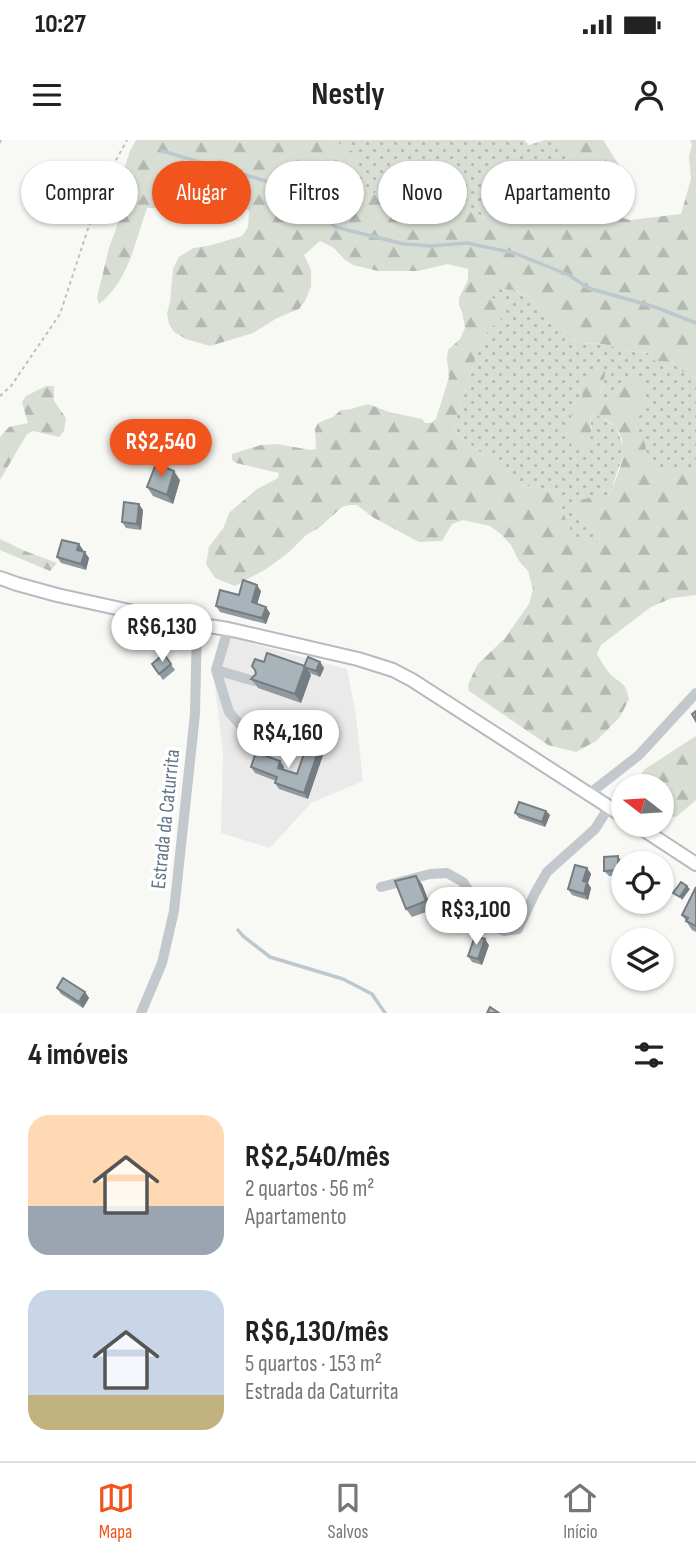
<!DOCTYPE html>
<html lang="pt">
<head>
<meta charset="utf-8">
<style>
	:root { --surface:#fff; --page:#f6f6f6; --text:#222; --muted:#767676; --line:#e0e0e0; --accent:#f1551d }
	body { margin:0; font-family:"Sofia Sans Condensed",sans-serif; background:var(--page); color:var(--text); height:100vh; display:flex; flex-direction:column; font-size:26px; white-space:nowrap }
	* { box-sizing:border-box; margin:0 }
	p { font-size:23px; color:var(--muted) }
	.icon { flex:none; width:38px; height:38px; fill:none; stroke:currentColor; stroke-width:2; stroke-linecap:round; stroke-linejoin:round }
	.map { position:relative; height:873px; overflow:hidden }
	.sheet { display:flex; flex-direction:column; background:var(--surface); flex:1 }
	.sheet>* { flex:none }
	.guide { position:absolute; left:21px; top:21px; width:654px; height:63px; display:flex; gap:14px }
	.needle { width:46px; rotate:287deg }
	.buttons { position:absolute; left:611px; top:634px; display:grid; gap:14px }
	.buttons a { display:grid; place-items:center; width:63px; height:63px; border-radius:50%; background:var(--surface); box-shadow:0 2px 5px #0004; font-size:35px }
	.price { position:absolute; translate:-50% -60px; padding:0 16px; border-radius:24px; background:#fff; color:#222; font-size:23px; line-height:46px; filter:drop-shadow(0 2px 4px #0008) }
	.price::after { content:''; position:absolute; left:50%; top:42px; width:21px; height:16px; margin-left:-10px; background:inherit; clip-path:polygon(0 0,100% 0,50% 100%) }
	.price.on { background:var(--accent); color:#fff }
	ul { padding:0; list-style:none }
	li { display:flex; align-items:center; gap:21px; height:175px; padding:0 28px }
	li span { display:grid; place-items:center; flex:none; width:196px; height:140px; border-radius:21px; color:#555 }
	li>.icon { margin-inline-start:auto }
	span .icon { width:84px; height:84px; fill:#fffc; stroke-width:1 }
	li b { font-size:30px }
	h2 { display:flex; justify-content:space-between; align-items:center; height:84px; padding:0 28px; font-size:30px }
	.pill { padding:0 24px; border-radius:32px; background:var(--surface); box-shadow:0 2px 5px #0004; font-size:24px; line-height:63px }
	.pill.on { background:var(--accent); color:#fff }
	.status { display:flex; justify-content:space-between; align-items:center; height:49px; padding:0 35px; background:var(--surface); direction:ltr }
	.status svg { height:19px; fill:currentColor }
	header { display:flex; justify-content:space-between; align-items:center; height:91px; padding:0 28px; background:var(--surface); font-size:32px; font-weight:700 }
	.tabs { display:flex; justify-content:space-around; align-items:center; height:98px; border-top:2px solid var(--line); background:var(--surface); font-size:19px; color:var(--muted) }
	.tabs a { display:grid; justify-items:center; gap:4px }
	.tabs .on { color:var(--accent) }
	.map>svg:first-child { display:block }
</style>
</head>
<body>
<div class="status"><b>10:27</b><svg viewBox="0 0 49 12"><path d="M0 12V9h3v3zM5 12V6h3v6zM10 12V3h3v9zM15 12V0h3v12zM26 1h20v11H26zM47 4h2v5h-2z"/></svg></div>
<header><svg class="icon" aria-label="menu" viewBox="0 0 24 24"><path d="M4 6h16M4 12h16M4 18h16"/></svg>Nestly<svg class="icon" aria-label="person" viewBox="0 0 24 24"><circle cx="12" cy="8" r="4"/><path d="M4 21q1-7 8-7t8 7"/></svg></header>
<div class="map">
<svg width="696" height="873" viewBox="0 0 696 873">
	<defs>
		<pattern id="grass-dots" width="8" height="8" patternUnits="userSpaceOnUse" patternTransform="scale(1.75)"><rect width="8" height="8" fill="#d8ded4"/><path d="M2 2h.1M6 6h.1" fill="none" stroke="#b3b9b2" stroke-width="1.8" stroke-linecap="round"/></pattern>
		<pattern id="forest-firs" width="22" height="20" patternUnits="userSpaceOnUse" patternTransform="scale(1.75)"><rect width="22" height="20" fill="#d8ded4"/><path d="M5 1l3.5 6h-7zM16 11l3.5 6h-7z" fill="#b3b9b2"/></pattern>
	</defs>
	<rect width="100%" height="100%" fill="#f8f9f5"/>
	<path fill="#e9eae9" d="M224 496 347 529 356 576 363 641 311 663 270 708 221 693 223 612 213 530Z"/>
	<path fill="url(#grass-dots)" d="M333 0H524L529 5 545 0H556L569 21 588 34V50L579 71C569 74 561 77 551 76 523 76 514 61 484 77L469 69 459 50 429 55 434 71 430 75 382 50 367 56 355 58 344 46 357 20V14Z
		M497 149 512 150 528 156 542 173 552 175 569 198 578 203 605 204 626 211 648 213 655 221 672 222 684 233 696 237V329L656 331 646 317 644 301 637 292 634 281 637 270 629 238 611 259 601 260 600 255 605 236 585 241 582 257 576 265 592 289 590 277 594 273 616 287 625 311 608 357 582 359 577 379 592 389 599 397 598 403 593 404 575 399C567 383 560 369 559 351L522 345 511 341 484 315 457 295 454 284 481 202 490 188 499 182 506 165 492 158 493 153Z"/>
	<path fill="url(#forest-firs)" d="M136 0H333L357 14V20L345 45 355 57 367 56 382 50 407 58 423 67 430 75 434 71 429 55 430 50 450 43 459 50 469 69 484 77C515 60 522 76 551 76 561 77 569 74 579 71L588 50V34L569 21 556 0H603L621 28 626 49 616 67 619 77 630 80 681 74 691 39 689 16 692 5 690 0H696V237L684 233 672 222 655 221 648 213 626 211 604 204 578 203 569 198 552 176 542 173 528 156 513 150 497 149 493 153 492 158 506 165V170L499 182 490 188 481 202 454 284 457 295 484 315 511 341 522 345 559 351C560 369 567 383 575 398L593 404 598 402 599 397 592 389 577 379 573 365C581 356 597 358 608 357 617 334 632 312 617 289 613 282 601 278 594 273L590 277C592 290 592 298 586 310L575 309 564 295 576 265 582 257 584 241 594 228 605 231C606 241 598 250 601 260L611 259 629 238 634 237C643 243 643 253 645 263 636 272 631 282 639 294 643 300 643 297 645 304 648 318 647 318 656 330L696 329V455L672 458 651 467 601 505 597 514C601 521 606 529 611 535 623 545 625 542 629 559L620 577 596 601 576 612 548 605 469 551 468 545 477 525 505 498 529 464 533 449 528 431 519 421 511 405 501 394 490 386 463 380 452 384 442 401 419 402 374 378 357 365H349L342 367 320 387 306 395 289 412 268 428 235 446 215 438 206 424 209 407 224 387 229 373 257 349 278 338 279 333 236 323 232 320V314L261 305 277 304 311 310 316 309 315 289 318 283 333 277 341 270 351 269 368 264 389 272 422 279 425 283H431L436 279 449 237 447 219 448 210 460 199 465 188 462 172 459 165V158L468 140V129L448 124 418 131H378L353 125 345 120 334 108 320 101 304 115 311 130V146L305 161 299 169 277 178 253 193 210 206 186 199 174 192 169 184 167 173 170 162 173 129 179 117 193 108 208 106 242 96 248 87 249 71 240 65C231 68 227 78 218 81 206 85 197 75 186 72 174 69 160 68 147 68 135 101 129 141 99 164L97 158 109 108 133 41V35L124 29 130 11Z
		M46 246H54V261L66 278 64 291 59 297 33 291 27 294 0 340V297L9 287 28 283 22 262 26 256Z
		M0 399 25 411 57 423 50 431 2 411 0 409Z
		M696 596V660L676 677 662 675V646H632L645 629Z"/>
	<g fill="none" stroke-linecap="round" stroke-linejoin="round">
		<path stroke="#bcc8ce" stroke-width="3.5" d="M162 11 273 43 310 58 335 87 404 104 431 106 467 103 514 113 569 135 588 148 655 167 696 183
			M238 790 243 796 270 817 343 839 372 854 385 873"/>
		<defs>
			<path id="major" d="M0 438 17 444 57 455 171 480 228 489 358 519 393 530 412 540 623 676
				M635 684 696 724"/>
		</defs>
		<use href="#major" stroke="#b6bbc0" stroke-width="16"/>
		<path stroke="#bdc0c3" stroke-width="2" stroke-dasharray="3.5 3.5" stroke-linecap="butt" d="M0 3 1 0
			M0 256 11 246 60 174 102 46 127 0"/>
		<path stroke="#c3c8cc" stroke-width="10" d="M228 489 216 530 229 572 248 594 273 601 323 581
			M216 530 254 541
			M589 654 639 615 696 553
			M381 747 430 734 447 733 463 742 491 785 504 791 518 789 535 753 547 732 595 689 609 667
			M141 873 162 823 174 771 195 574 197 484"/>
		<use href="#major" stroke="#fff" stroke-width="12"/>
	</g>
	<path fill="#919aa0" d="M159 305 163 311 160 323 139 317 135 311Z
		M180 340 173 364 153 356 147 347Z
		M143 370 141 390 126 388 122 382Z
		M79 404 83 410V412L89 418 86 430 61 423 57 417Z
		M261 451 257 464 270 473 266 484 220 472 216 466 239 455Z
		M164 514 175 530 163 540 152 524Z
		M264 522 305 526 320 522 324 528 320 537 310 533 311 535 301 563 258 548 251 539Z
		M319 609 323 615 308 659 279 649 275 643 276 641 255 633 251 627 280 621 284 627 283 630 297 634Z
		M546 671 550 675 545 687 519 678 515 673Z
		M622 722 623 736H609L604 731Z
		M587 728 591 734 588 743 591 748 588 760 572 755 568 749Z
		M422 744 432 770 412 777 406 769Z
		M696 747V792L692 790 682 775Z
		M489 805 482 825 472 822 468 816Z
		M57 848 85 852 89 858 83 868 61 854Z"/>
	<path fill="#767d82" d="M159 305 163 311 160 323 156 317Z
		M174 331 180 340 173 364 167 355Z
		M139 364 143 370 141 390 137 384Z
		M79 404 83 410 81 416 77 410Z
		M85 412 89 418 86 430 81 424Z
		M257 445 261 451 256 468 252 462Z
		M266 467 270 473 266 484 262 478Z
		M320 522 324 528 320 537 316 531Z
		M305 526 311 535 301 563 295 554Z
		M319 609 323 615 308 659 304 653Z
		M280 621 284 627 282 634 278 628Z
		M546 671 550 675 545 687 542 682Z
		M618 716 622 722 623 736 618 730Z
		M587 728 591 734 588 743 591 748 588 760 584 754 583 741Z
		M662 728 665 733 663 742 665 745 662 759Z
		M416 736 422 744 432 770 426 761Z
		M687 746 690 749 682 760 680 757Z
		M485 799 489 805 482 825 478 819Z
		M85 852 89 858 83 868 79 862Z"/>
	<path fill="#a9b3ba" stroke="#767d82" stroke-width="2" d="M138 299 159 305 156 317 135 311Z
		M156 324 174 331 167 355 147 347Z
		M124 362 139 364 137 384 122 382Z
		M62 400 79 404 77 410 85 412 81 424 57 417Z
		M243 440 257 445 252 462 266 467 262 478 216 466 220 450 239 455Z
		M267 513 305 526 295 554 251 539 256 534 255 530 252 526 255 519 264 522Z
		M164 514 171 524 159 534 152 524Z
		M308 517 320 522 316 531 304 527Z
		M696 571V581L692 574Z
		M307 605 319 609 304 653 275 643 277 637 251 627 256 612 280 621 278 628 297 634Z
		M519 662 546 671 542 682 515 673Z
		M618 716V730L604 731V717Z
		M575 725 587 728 583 741 587 742 584 754 568 749Z
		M416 736 426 761 406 769 395 741Z
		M681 742 687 746 680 757 673 753Z
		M696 747V786L686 781 688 778 682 775Z
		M475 796 485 799 478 819 468 816Z
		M63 838 85 852 79 862 57 848Z
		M490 867 499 873H487Z"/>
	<g text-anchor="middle" stroke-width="7" stroke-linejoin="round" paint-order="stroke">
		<g font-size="21" fill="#657889" stroke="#fff">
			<text transform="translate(165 679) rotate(-84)" y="7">Estrada da Caturrita</text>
		</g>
	</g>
</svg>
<div class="buttons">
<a><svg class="needle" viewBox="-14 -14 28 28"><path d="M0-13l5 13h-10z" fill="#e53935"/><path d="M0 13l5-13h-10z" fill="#767676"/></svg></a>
<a><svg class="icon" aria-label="locate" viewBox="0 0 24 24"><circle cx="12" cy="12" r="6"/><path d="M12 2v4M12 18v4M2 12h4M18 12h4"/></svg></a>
<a><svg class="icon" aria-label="layers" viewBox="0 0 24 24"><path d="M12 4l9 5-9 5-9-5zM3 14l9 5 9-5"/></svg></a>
</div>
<b class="price on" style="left:161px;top:339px">R$2,540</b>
<b class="price" style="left:162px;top:524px">R$6,130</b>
<b class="price" style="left:288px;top:630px">R$4,160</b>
<b class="price" style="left:476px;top:807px">R$3,100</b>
<div class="guide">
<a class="pill">Comprar</a>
<a class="pill on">Alugar</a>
<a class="pill">Filtros</a>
<a class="pill">Novo</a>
<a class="pill">Apartamento</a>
</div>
</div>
<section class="sheet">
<h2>4 imóveis<svg class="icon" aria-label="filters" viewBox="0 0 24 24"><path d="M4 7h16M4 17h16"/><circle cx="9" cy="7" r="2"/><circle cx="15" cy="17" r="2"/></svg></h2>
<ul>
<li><span style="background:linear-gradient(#ffd9b3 65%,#9aa5b1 0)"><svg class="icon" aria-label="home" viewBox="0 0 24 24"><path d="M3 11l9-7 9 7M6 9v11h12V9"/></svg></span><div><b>R$2,540/mês</b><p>2 quartos · 56 m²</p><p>Apartamento</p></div></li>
<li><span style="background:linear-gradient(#c9d6e8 75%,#c2b280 0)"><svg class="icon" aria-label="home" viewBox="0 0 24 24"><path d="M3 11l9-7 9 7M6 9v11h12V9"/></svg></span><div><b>R$6,130/mês</b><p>5 quartos · 153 m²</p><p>Estrada da Caturrita</p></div></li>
</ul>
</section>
<nav class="tabs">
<a class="on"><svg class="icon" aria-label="map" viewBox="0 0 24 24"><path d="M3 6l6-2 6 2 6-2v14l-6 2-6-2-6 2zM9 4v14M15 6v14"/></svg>Mapa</a>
<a><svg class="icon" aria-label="saved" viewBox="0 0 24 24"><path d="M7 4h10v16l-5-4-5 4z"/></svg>Salvos</a>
<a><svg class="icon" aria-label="home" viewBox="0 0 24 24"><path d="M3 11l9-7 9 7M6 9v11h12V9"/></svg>Início</a>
</nav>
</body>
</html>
